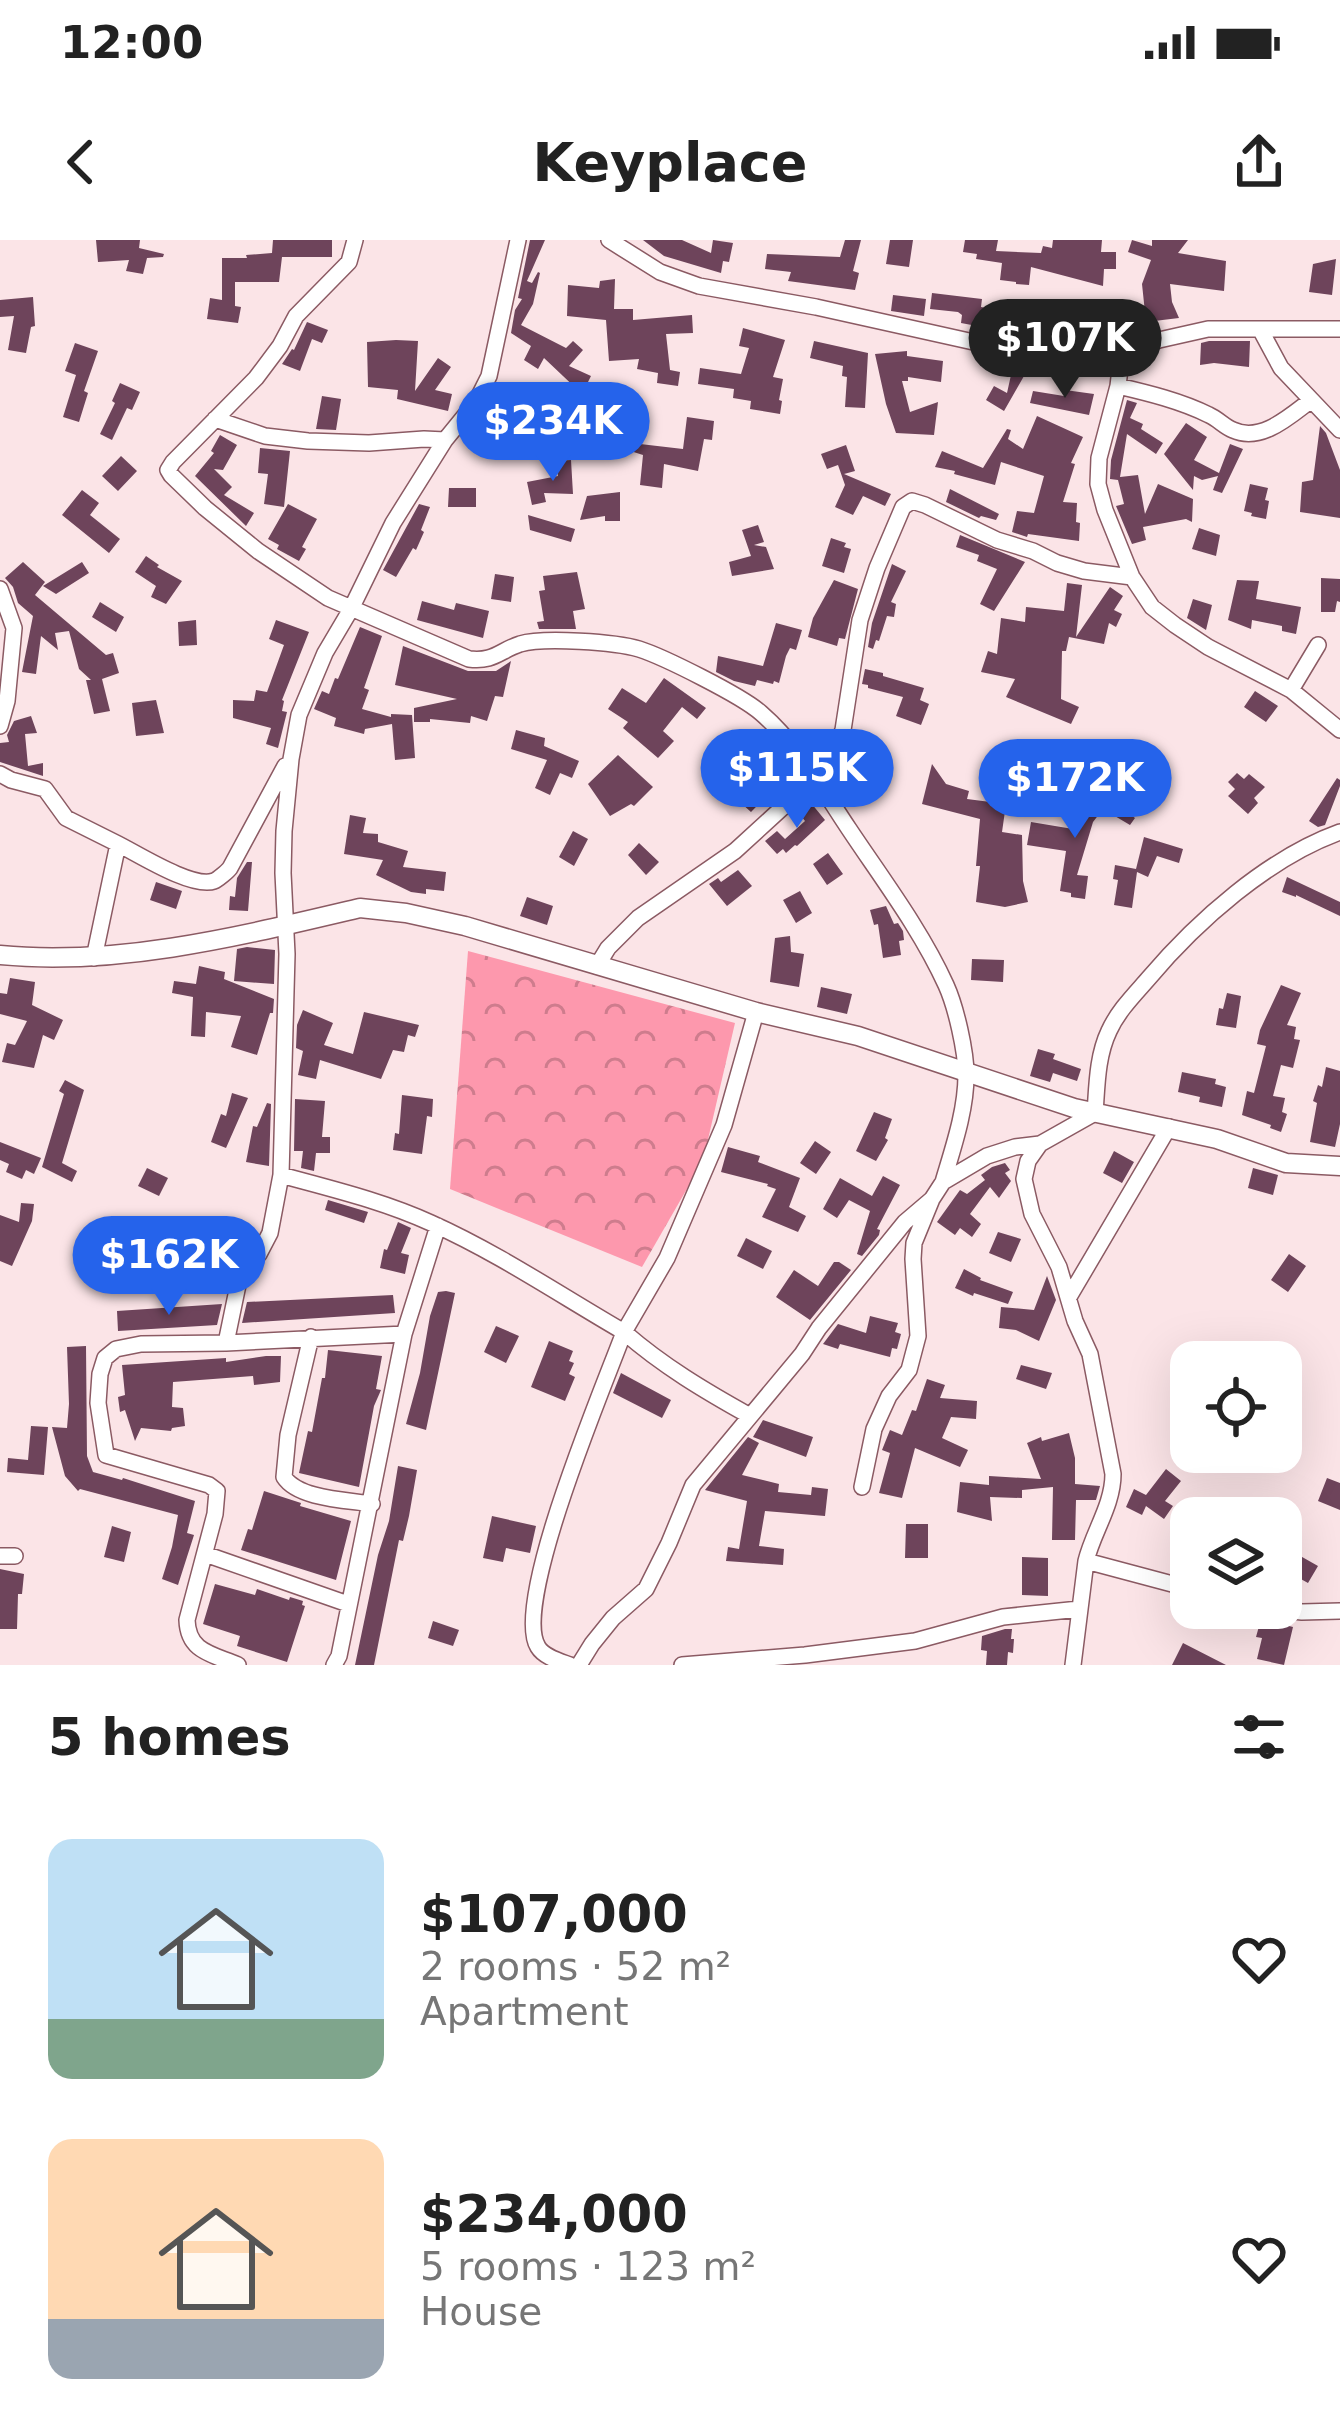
<!DOCTYPE html>
<html lang="en">
<head>
<meta charset="utf-8">
<style>
	:root { --surface:#fff; --page:#f2f2f2; --text:#222; --muted:#767676; --accent:#2563eb }
	body { margin:0; font-family:"DejaVu Sans",sans-serif; background:var(--page); color:var(--text); height:100vh; display:flex; flex-direction:column; font-size:45px; white-space:nowrap }
	* { box-sizing:border-box; margin:0 }
	p { font-size:39px; color:var(--muted) }
	.icon { flex:none; width:66px; height:66px; fill:none; stroke:currentColor; stroke-width:2; stroke-linecap:round; stroke-linejoin:round }
	.map { position:relative; height:1425px; overflow:hidden }
	.details { display:flex; flex-direction:column; background:var(--surface); flex:1 }
	.details>* { flex:none }
	.buttons { position:absolute; left:1170px; top:1101px; display:grid; gap:24px }
	.buttons a { display:grid; place-items:center; width:132px; height:132px; border-radius:24px; background:var(--surface); box-shadow:0 12px 48px #0002; font-size:60px }
	.price { position:absolute; translate:-50% -102px; padding:0 27px; border-radius:42px; background:var(--accent); color:#fff; font-size:39px; line-height:78px; filter:drop-shadow(0 3px 6px #0008) }
	.price::after { content:''; position:absolute; left:50%; top:72px; width:36px; height:27px; margin-left:-18px; background:inherit; clip-path:polygon(0 0,100% 0,50% 100%) }
	.price.on { background:#222; color:#fff }
	ul { padding:0; list-style:none }
	li { display:flex; align-items:center; gap:36px; height:300px; padding:0 48px }
	li span { display:grid; place-items:center; flex:none; width:336px; height:240px; border-radius:24px; color:#555 }
	li>.icon { margin-inline-start:auto }
	span .icon { width:144px; height:144px; fill:#fffc; stroke-width:1 }
	li b { font-size:51px }
	h2 { display:flex; justify-content:space-between; align-items:center; height:144px; padding:0 48px; font-size:51px }
	.status { display:flex; justify-content:space-between; align-items:center; height:84px; padding:0 60px; background:var(--surface); direction:ltr }
	.status svg { height:33px; fill:currentColor }
	header { display:flex; justify-content:space-between; align-items:center; height:156px; padding:0 48px; background:var(--surface); font-size:54px; font-weight:600 }
	.map>svg:first-child { display:block }
</style>
</head>
<body>
<div class="status"><b>12:00</b><svg viewBox="0 0 49 12"><path d="M0 12V9h3v3zM5 12V6h3v6zM10 12V3h3v9zM15 12V0h3v12zM26 1h20v11H26zM47 4h2v5h-2z"/></svg></div>
<header><svg class="icon" aria-label="back" viewBox="0 0 24 24"><path d="M15 5l-7 7 7 7"/></svg>Keyplace<svg class="icon" aria-label="share" viewBox="0 0 24 24"><path d="M12 15V3M7 8l5-5 5 5M5 13v7h14v-7"/></svg></header>
<div class="map">
<svg width="1340" height="1425" viewBox="0 0 1340 1425">
	<defs>
		<pattern id="forest-crowns" width="20" height="18" patternUnits="userSpaceOnUse" patternTransform="scale(3)"><rect width="20" height="18" fill="#fd98ad"/><path d="M2 6a3 3 0 1 1 6 0M12 15a3 3 0 1 1 6 0" fill="none" stroke="#ce7c8d"/></pattern>
	</defs>
	<rect width="100%" height="100%" fill="#fbe4e7"/>
	<path fill="url(#forest-crowns)" d="M468 711 735 783 703 921 642 1027 450 949Z"/>
	<path fill="#6e445b" d="M96 0H140L139 8 164 14 163 17 147 18 143 34 126 31 129 20 98 22Z
		M273 0H332V17H282L279 42H235V66L241 67 238 83 207 79 210 58 222 60V18H247L246 15 272 13Z
		M530 0H545L527 41 532 43 538 32 540 33 533 64 521 85 566 108 573 101 583 110 569 126 591 136 582 154 544 118 538 129 524 120 531 106 511 93 515 70 522 59 518 58Z
		M643 0H682L711 13 713 0 733 3 729 22 723 21 721 33 664 16Z
		M845 0H861L853 31 859 33 855 50 788 41 791 32 765 29 767 14 840 17Z
		M890 0H913L909 27 886 24Z
		M965 0H998L996 11 1041 13 1043 6 1052 8 1053 0H1102L1101 12H1116V29H1104L1103 46 1031 27 1029 45 1016 44V42L1000 40 1002 23 976 19 977 14 963 12Z
		M1132 0 1152 6V0H1188L1178 13 1226 21 1224 51 1170 44 1172 62 1179 78 1146 82 1142 44 1151 20 1128 12Z
		M1336 19 1332 55 1309 52 1313 24Z
		M615 39 614 69H633V80L692 75 693 93 666 94 670 130 680 132 678 146 657 143 658 133 637 129 639 119 609 121 606 80 567 76 568 45 599 48 600 41Z
		M932 53 982 59 981 67 1014 73 1012 86 979 79 977 86 961 83 962 75 958 72 930 69Z
		M893 55 926 59 924 76 891 71Z
		M33 57 35 86 31 87 26 113 8 110 14 76 0 77V60Z
		M307 82 328 90 322 103 312 99 300 131 282 124 292 109 294 110Z
		M743 88 785 100 773 137 783 139 779 160 782 161 780 174 750 169 751 161 733 158 734 149 698 144 700 128 741 134 749 108 739 106Z
		M396 100 418 101 415 151 438 118 451 127 435 150 452 154 448 171 397 159 398 150 368 147 367 102Z
		M814 101 868 113 865 168 845 167 847 137 842 136 843 126 810 118Z
		M1209 101H1250L1249 127 1214 123 1200 125 1201 103Z
		M75 103 98 111 84 151 88 153 79 182 63 177 76 135 65 131Z
		M907 111V116L943 121 941 142 908 137V141H902L910 172 938 162 934 195 896 193 886 164 875 114Z
		M1013 126 1028 129 1004 171 986 160 994 146 1007 153Z
		M120 143 140 152 132 170 127 168 112 200 100 194 115 163 112 161Z
		M1065 150 1094 154 1089 175 1030 163 1033 151 1064 156Z
		M322 156 341 159 336 190 316 189Z
		M574 159 635 187 634 201 591 182 587 196 564 189Z
		M1127 160 1137 163 1130 178 1143 184 1141 189 1163 203 1156 214 1127 194 1120 237 1138 235 1145 274 1158 244 1193 259 1192 282 1186 279 1143 287 1146 300 1132 304 1116 266 1124 264 1118 240 1110 239 1111 220Z
		M1037 176 1083 197 1071 223 1075 224 1063 262 1077 263 1076 282 1080 283 1079 301 1028 294 1027 297 1012 292 1017 271 1034 273 1044 236 1001 222 995 245 954 234 955 231 935 227 942 211 983 228 1007 189 1011 190 1008 199 1023 209Z
		M687 177 714 181 712 200 704 199 698 231 664 224 662 248 640 245 643 215 621 208 623 202 683 209Z
		M1186 183 1207 197 1194 220 1219 233 1230 204 1243 209 1222 253 1213 250 1218 236 1202 240 1194 236 1193 250 1164 214Z
		M1320 186 1326 193 1340 230V278L1300 272 1302 242 1313 240Z
		M220 195 237 205 223 230 214 229 232 247 224 255 254 273 246 286 195 236 214 213 211 211Z
		M846 205 855 231 844 234 891 254 885 266 863 256 853 275 835 267 845 245 838 225 827 229 821 214Z
		M260 208 290 211 284 267 264 264 268 234 258 233Z
		M121 216 137 231 118 251 102 236Z
		M571 220 573 254 544 253 546 262 532 265 527 242 558 236 557 221Z
		M1250 244 1268 248 1265 260 1269 261 1266 279 1251 276 1252 273 1244 271Z
		M449 248H476V267H448Z
		M950 249 999 274 996 280 981 276 979 278 946 262Z
		M82 250 99 263 90 275 120 299 109 313 62 275Z
		M620 252V281H605V276L580 280 587 256Z
		M288 264 317 279 302 307 306 309 299 321 277 309 279 305 268 299Z
		M419 264 430 267 421 290 424 292 416 310 413 308 396 337 383 330Z
		M528 275 575 289 571 302 530 290Z
		M758 285 764 302 754 305 766 307 774 329 732 336 729 322 751 316 742 290Z
		M1199 288 1220 295 1216 316 1192 309Z
		M960 295 1025 322 994 371 980 364 997 329 977 321 979 315 956 307Z
		M831 298 846 303 844 307 851 309 844 333 822 326Z
		M146 316 159 325 157 327 182 341 166 364 151 357 156 346 135 332Z
		M23 322 45 342 35 355 106 415 113 413 119 433 102 439 110 471 94 474 86 440H91L79 429 69 391 55 393 58 410 41 396 36 434 22 432 33 376 18 363 13 347 5 338Z
		M82 322 89 333 56 354 43 346Z
		M892 324 906 331 891 362 896 364 894 377 887 376 879 401 876 400 873 409 868 407 872 383Z
		M577 332 585 369 573 371 576 389H539L537 382 544 381 539 351 545 350 543 336Z
		M495 334 514 337 511 362 491 359Z
		M1321 338 1340 339V362L1337 361 1335 372H1321Z
		M834 340 858 349 845 399 839 398 837 406 808 397 813 378Z
		M1237 340 1259 341 1256 359 1301 367 1296 394 1282 391V386L1252 380 1251 389 1228 380Z
		M1067 343 1082 345 1076 397 1110 347 1123 356 1114 370 1122 374 1116 387 1109 383 1104 404 1069 397 1066 411H1062L1061 459 1079 467 1071 484 1006 457 1015 439 981 432 988 411 997 414 1001 378 1025 382 1026 367 1064 371Z
		M1193 359 1212 365 1206 390 1187 378Z
		M422 361 454 370 456 363 489 371 483 398 417 380Z
		M100 362 124 377 116 392 92 377Z
		M196 380 197 405 179 406 178 382Z
		M276 380 309 392 282 460 284 461 282 471 287 472 278 508 266 504 271 488 233 478V460L254 461 256 450 267 452 284 405 269 399Z
		M776 383 802 390 796 410 790 408 786 416 779 443 774 441 773 444 757 440 755 446 734 441 716 432 718 416 763 426Z
		M360 387 382 396 364 448 369 450 362 469 391 477V474L412 475 415 518 395 520 392 484 365 489 364 494 334 486 336 478 314 469 322 451 329 454 335 438 338 439Z
		M403 406 468 431H496L511 421 503 457 495 456 487 481 471 476 470 483 430 479V482H414V468L457 459 395 445Z
		M865 429 883 433V436L924 448 920 460 929 464 921 485 896 476 903 457 868 448V445L862 444Z
		M664 438 706 468 697 479 682 467 663 491 674 501 658 518 623 488 628 482 608 469 622 448 646 463Z
		M1255 451 1278 466 1266 482 1244 467Z
		M156 460 164 493 136 496 132 463Z
		M31 476 37 493 25 494 28 526 43 523V536L0 522V503L9 502 7 495 14 481Z
		M516 490 545 498 544 506 579 521 572 538 560 533 550 555 535 548 547 520 511 509Z
		M618 515 653 547 634 566 631 564 610 576 588 544Z
		M789 522 794 528 751 572 741 563 772 532 774 534Z
		M932 524 946 544 969 551 967 559 1006 564 1002 592 1022 595 1023 641 1028 662 1005 667 976 662 980 626H976L980 579 922 564Z
		M1237 533 1244 539 1249 534 1265 547 1254 558 1258 563 1248 574 1228 556 1235 549 1228 542Z
		M1337 538 1340 540V546L1325 585 1318 587 1309 581Z
		M1099 551 1135 578 1130 585 1103 569 1093 582 1077 635 1088 636 1085 659 1071 657V653L1060 651 1066 611 1027 605 1031 582 1073 589 1076 577H1079Z
		M811 563 825 580 797 606 795 605 786 613 783 609 777 614 765 601 777 591 785 599 805 581 798 572Z
		M350 575 366 578 363 593 378 594V602L408 611 403 627 446 632 444 651 426 649V654L411 652 376 635 383 620 344 614Z
		M573 591 588 599 574 626 559 617Z
		M1144 597 1183 609 1179 623 1157 616 1148 637 1137 632 1132 668 1114 665 1118 640 1113 639 1115 625 1136 629Z
		M639 603 659 622 646 635 628 615Z
		M828 613 843 634 827 645 813 624Z
		M247 622H252L248 671 229 670 230 656 235 657 237 638Z
		M738 630 752 646 727 666 709 644 718 638 721 642Z
		M1287 637 1340 662V676L1296 655V657L1282 652Z
		M156 642 182 651 176 669 150 660Z
		M800 651 812 673 796 683 783 660Z
		M527 657 553 666 547 685 520 676Z
		M886 666 894 684 898 683 903 691 904 700 899 701 901 715 883 718 878 684 874 685 870 670Z
		M790 696 791 712 804 714 799 747 770 742 775 698Z
		M247 707 275 710 274 744 234 741 237 709Z
		M972 719 1004 720 1003 742 971 740Z
		M199 726 225 732 224 739 274 759 273 773H270L257 815 231 807 241 776 206 772 205 797 191 796 193 757 172 753 174 741 196 744Z
		M10 738 35 742 32 765 63 780 54 800 43 795 34 828 2 822 7 803 15 805 27 781 0 774V753L7 754Z
		M1281 745 1301 753 1287 785 1296 787 1294 799 1300 800 1293 828 1281 825 1273 856 1285 858 1282 872 1287 874 1281 892 1270 888 1271 885 1242 875 1247 851 1254 853 1266 806 1257 804 1260 790Z
		M821 747 852 754 847 774 817 767Z
		M1227 753 1241 756 1236 788 1216 785 1219 768 1223 769Z
		M303 770 333 783 324 805 353 814 364 772 419 785 415 797 408 795 404 812 393 810 381 839 320 820 316 839 298 835 303 811 296 808 297 785Z
		M1038 809 1055 814 1053 819 1081 829 1077 841 1053 833 1050 842 1030 836Z
		M1326 827 1340 831V884L1335 907 1310 902 1317 863 1313 861 1318 845 1322 847Z
		M1182 832 1216 839 1215 844 1226 847 1222 867 1199 862 1200 857 1178 852Z
		M65 840 84 850 62 923 77 931 72 942 42 927 64 854 59 851Z
		M232 853 248 858 226 908 211 902 221 874 226 876Z
		M402 855 433 859 432 877 427 876 422 914 393 910 395 893 399 894Z
		M295 859 325 861 322 897H330V913H316L314 931 301 928 303 911H294Z
		M267 863 271 864 269 926 246 922 253 886 257 887Z
		M874 872 892 879 885 898 888 900 876 921 856 911Z
		M815 901 831 912 816 934 800 923Z
		M0 902 41 918 34 934 26 930 22 939 6 932 9 924 0 920Z
		M728 907 760 916 758 922 800 938 789 967 806 976 798 992 762 977 776 949 767 946 768 944 721 932Z
		M1114 911 1134 922 1122 943 1103 933Z
		M1005 923 1010 930 1005 933 1011 941 999 958 990 947 970 974 981 984 972 997 960 988 955 995 937 982 960 950 967 954 985 940 981 935 992 927Z
		M147 928 168 938 159 956 138 946Z
		M1253 928 1278 935 1273 955 1248 948Z
		M883 936 900 945 877 989 880 990 879 995 862 1016 857 1014 870 971 849 960 837 978 823 969 840 938 872 956Z
		M328 960 368 972 364 983 325 970Z
		M21 963 34 964 32 981 12 1026 0 1021V975L19 982Z
		M398 982 411 988 401 1013 409 1015 405 1034 380 1028 384 1009 387 1010Z
		M998 992 1021 999 1011 1022 989 1013Z
		M746 998 772 1011 763 1029 737 1016Z
		M1289 1014 1306 1026 1288 1052 1271 1040Z
		M834 1022H839L851 1030 810 1080 776 1057 794 1030 818 1046Z
		M964 1029 981 1038 980 1040 1013 1052 1008 1064 974 1053 973 1056 955 1048Z
		M1047 1036 1056 1060 1039 1101 1016 1090 999 1088 1001 1067 1034 1070Z
		M446 1051 455 1053 426 1190 406 1184 420 1133 430 1076 438 1052Z
		M393 1055 395 1073 242 1083 247 1062Z
		M222 1064 217 1085 118 1091 117 1071Z
		M870 1076 898 1083 895 1092 901 1094 897 1109 892 1108 890 1117 840 1104 838 1109 823 1104 838 1084 866 1093Z
		M496 1086 519 1096 506 1123 484 1112Z
		M549 1101 573 1111 569 1121 574 1123 569 1134 575 1137 565 1161 531 1147Z
		M86 1106 87 1216 93 1232 122 1240 123 1238 195 1261 187 1293 194 1295 178 1345 162 1339 172 1307 178 1275 80 1249 78 1251 65 1236 52 1187 67 1188 69 1164 67 1107Z
		M328 1110 382 1116 376 1149 381 1150 374 1166 359 1247 299 1233 308 1191 312 1192 322 1138H325Z
		M266 1116H281L280 1142 254 1145 253 1136 173 1142 172 1167 183 1168 185 1186 172 1188 171 1191 141 1188 135 1201 125 1170 120 1172 118 1157 125 1155 122 1125 226 1118V1122Z
		M1021 1125 1052 1133 1046 1149 1016 1139Z
		M621 1133 671 1160 662 1178 613 1153Z
		M927 1139 945 1145 940 1158 977 1161 976 1179 951 1177 942 1198 968 1210 960 1227 915 1208 902 1258 879 1253 890 1213 882 1210 890 1190 902 1195 912 1170 916 1171Z
		M763 1180 813 1197 806 1217 753 1197Z
		M31 1186 48 1187 44 1235 7 1232 8 1218 28 1220Z
		M1069 1193 1075 1218V1244L1100 1246 1096 1260H1076L1075 1300H1052L1053 1247 1022 1250V1258L990 1257 992 1281 957 1272 960 1242 989 1245V1236L1041 1239 1027 1203 1041 1197 1042 1201Z
		M748 1197 759 1203 742 1235 779 1244 778 1252 811 1255 812 1247 828 1249 825 1276 765 1271 759 1306 784 1309 783 1325 726 1321 728 1307 739 1309 747 1261 705 1250Z
		M398 1226 417 1230 409 1276 403 1301 399 1300 374 1425H355L378 1315 389 1281Z
		M1166 1229 1181 1241 1165 1261 1173 1266 1164 1279 1146 1266 1142 1275 1126 1267 1134 1249 1146 1255Z
		M1327 1238 1340 1243V1270L1318 1261Z
		M264 1251 301 1263 300 1266 351 1281 336 1340 241 1310 248 1289 252 1290Z
		M492 1276 536 1286 530 1313 506 1308 503 1322 483 1318Z
		M906 1284H928V1318H905Z
		M112 1286 131 1292 124 1322 104 1317Z
		M1288 1309 1318 1326 1308 1343 1290 1333 1281 1345V1320Z
		M1022 1317 1048 1318V1356L1022 1355Z
		M0 1329 24 1334 22 1354H18L17 1389H0Z
		M215 1344 255 1355 257 1349 289 1360 290 1357 303 1361 302 1365 305 1366 287 1422 237 1406 240 1396 203 1384Z
		M1261 1379 1293 1387 1284 1425 1257 1419 1262 1398 1256 1397Z
		M433 1381 459 1390 453 1406 428 1398Z
		M1005 1389H1012L1011 1399H1014L1013 1413 1008 1412 1007 1425H986L987 1411 981 1410 982 1396Z
		M1183 1403 1226 1425H1172Z"/>
	<g fill="none" stroke-linecap="round" stroke-linejoin="round">
		<defs>
			<path id="minor" d="M355 0 349 22 296 76 280 106 256 138 173 222 168 230 171 235 205 268 258 311 328 358 469 419C494 422 499 411 520 404 543 397 616 402 639 409 664 417 742 456 761 473 799 506 822 549 849 589 883 640 921 690 946 745 956 767 966 811 966 835 966 871 953 908 943 942
				M609 0 660 32 699 46 816 67 1005 109 1057 114 1122 111 1159 100 1208 89H1340
				M1260 89 1281 128 1340 190
				M1122 111 1118 146 1099 218 1098 244 1105 270 1132 337 1152 367 1175 385 1208 407 1291 450 1340 490
				M1118 146C1148 153 1181 161 1209 175 1218 179 1225 187 1233 190 1261 203 1290 176 1310 161
				M215 179 265 196 308 201 369 203 424 199 445 200
				M0 349 14 388 7 461 0 486
				M1291 450 1318 405
				M0 534 11 540 45 549 66 578 118 604
				M94 718 118 604C138 614 193 649 214 641 217 640 228 631 230 628L285 526
				M597 726 608 708 638 678 735 611 782 568 821 542 843 490 860 380 877 328 903 267 912 261 925 265 997 300 1033 311 1057 323 1084 331 1132 337
				M281 935C332 949 383 961 431 983 498 1013 560 1055 624 1092L667 1018 724 885 756 772
				M1069 1057 1169 887
				M311 1097 288 1195 284 1237C298 1259 347 1260 372 1264
				M226 1103 238 1045 243 1033 259 1014 270 993 281 935 287 714 283 633 284 591 291 519 299 475 325 413 351 369 393 283 445 200 476 162 489 136 518 0
				M862 1247 874 1189 889 1156 909 1130 918 1096 913 1019 914 1003 932 959 943 942 987 916 1015 907 1040 904
				M205 1314 348 1364
				M0 1316H15
				M1086 1321C1093 1292 1113 1265 1113 1234L1090 1114 1075 1081 1059 1027 1032 974 1024 939 1028 921 1040 904 1095 873C1097 846 1097 816 1109 791 1118 771 1134 755 1148 739 1197 681 1268 618 1340 592
				M1267 1368 1302 1372 1340 1371
				M238 1425C212 1414 188 1412 187 1380L215 1274 217 1251 209 1245 106 1215 98 1163 100 1134 105 1118 116 1109 141 1104 226 1103 404 1094
				M334 1425 339 1416 404 1094 438 986
				M570 1425C559 1421 544 1417 538 1407 511 1364 605 1144 624 1092 663 1126 705 1151 750 1176
				M579 1425 592 1404 613 1378 646 1349 669 1303 693 1245 802 1114 819 1088 905 982 932 959
				M682 1425 805 1415 915 1401 1003 1377 1079 1369
				M1073 1425 1086 1321 1191 1349"/>
			<path id="tertiary" d="M0 715C118 727 245 695 360 668L406 673 465 686 756 772 858 796 1074 868 1217 899 1286 923 1340 926"/>
		</defs>
		<use href="#minor" stroke="#8b5a63" stroke-width="18"/>
		<use href="#tertiary" stroke="#8b5a63" stroke-width="21"/>
		<use href="#minor" stroke="#fff" stroke-width="15"/>
		<use href="#tertiary" stroke="#fff" stroke-width="18"/>
	</g>
</svg>
<div class="buttons">
<a><svg class="icon" aria-label="locate" viewBox="0 0 24 24"><circle cx="12" cy="12" r="6"/><path d="M12 2v4M12 18v4M2 12h4M18 12h4"/></svg></a>
<a><svg class="icon" aria-label="layers" viewBox="0 0 24 24"><path d="M12 4l9 5-9 5-9-5zM3 14l9 5 9-5"/></svg></a>
</div>
<b class="price on" style="left:1065px;top:161px">$107K</b>
<b class="price" style="left:553px;top:244px">$234K</b>
<b class="price" style="left:797px;top:591px">$115K</b>
<b class="price" style="left:1075px;top:601px">$172K</b>
<b class="price" style="left:169px;top:1078px">$162K</b>
</div>
<section class="details">
<h2>5 homes<svg class="icon" aria-label="filters" viewBox="0 0 24 24"><path d="M4 7h16M4 17h16"/><circle cx="9" cy="7" r="2"/><circle cx="15" cy="17" r="2"/></svg></h2>
<ul>
<li><span style="background:linear-gradient(#bfe0f5 75%,#7fa58c 0)"><svg class="icon" aria-label="home" viewBox="0 0 24 24"><path d="M3 11l9-7 9 7M6 9v11h12V9"/></svg></span><div><b>$107,000</b><p>2 rooms · 52 m²</p><p>Apartment</p></div><svg class="icon" aria-label="heart" viewBox="0 0 24 24"><path d="M12 20l-8-8c-3-5 5-10 8-4 3-6 11-1 8 4z"/></svg></li>
<li><span style="background:linear-gradient(#ffd9b3 75%,#9aa5b1 0)"><svg class="icon" aria-label="home" viewBox="0 0 24 24"><path d="M3 11l9-7 9 7M6 9v11h12V9"/></svg></span><div><b>$234,000</b><p>5 rooms · 123 m²</p><p>House</p></div><svg class="icon" aria-label="heart" viewBox="0 0 24 24"><path d="M12 20l-8-8c-3-5 5-10 8-4 3-6 11-1 8 4z"/></svg></li>
</ul>
</section>
</body>
</html>
